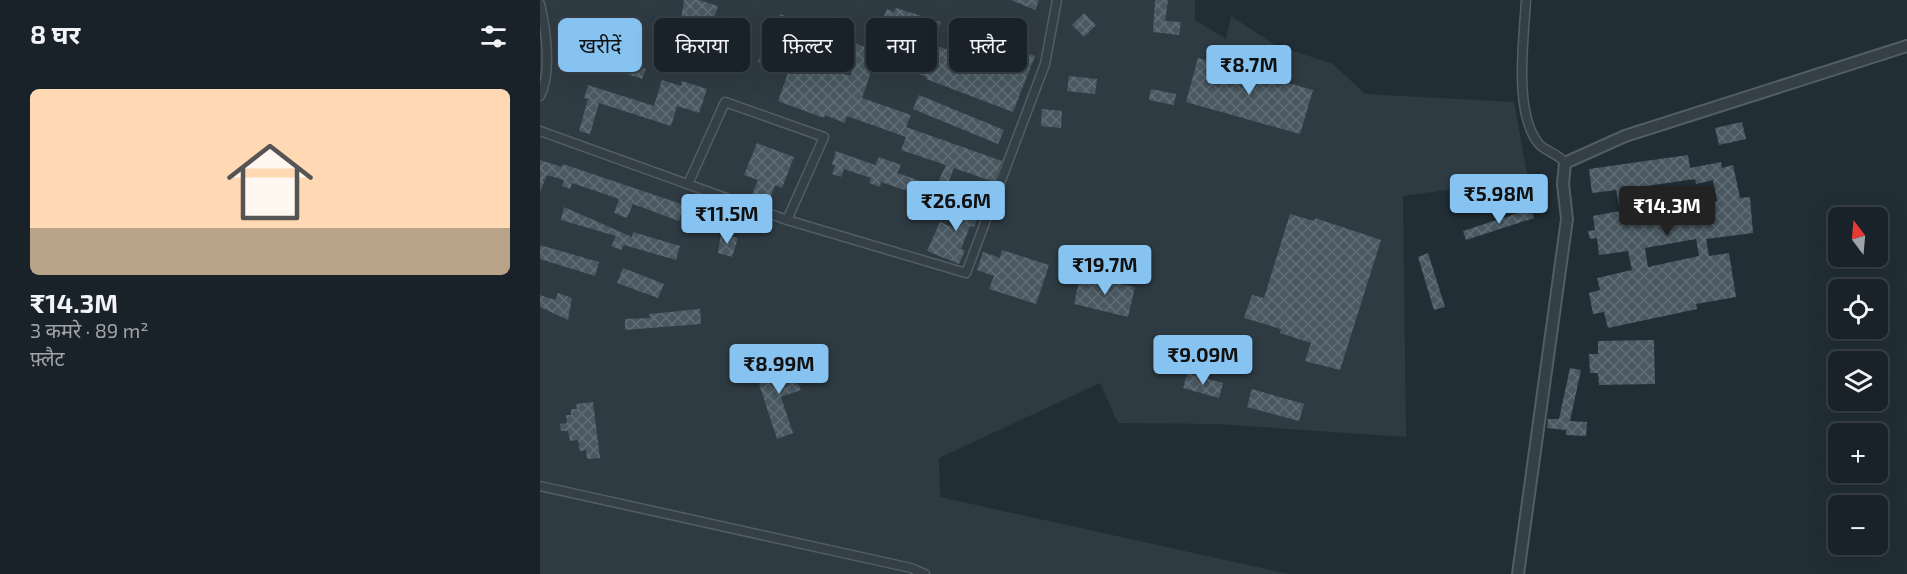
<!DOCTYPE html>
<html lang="hi">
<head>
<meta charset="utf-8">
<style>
	:root { --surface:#192228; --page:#262f34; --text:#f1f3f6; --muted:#9fa4a8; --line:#373f45; --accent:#86c3f0 }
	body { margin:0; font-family:"Exo 2","Noto Sans Devanagari",sans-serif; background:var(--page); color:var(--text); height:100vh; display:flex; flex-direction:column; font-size:22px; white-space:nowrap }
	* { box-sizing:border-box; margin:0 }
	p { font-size:20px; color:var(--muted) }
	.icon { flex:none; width:33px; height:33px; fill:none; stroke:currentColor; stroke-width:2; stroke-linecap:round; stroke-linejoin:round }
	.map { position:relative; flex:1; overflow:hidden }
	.details { display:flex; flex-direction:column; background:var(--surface); width:540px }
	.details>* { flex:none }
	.hud { position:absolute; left:18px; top:18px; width:570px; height:54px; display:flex; gap:12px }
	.needle { width:39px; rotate:344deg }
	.buttons { position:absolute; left:1288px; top:207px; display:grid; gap:12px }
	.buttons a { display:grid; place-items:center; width:60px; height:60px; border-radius:9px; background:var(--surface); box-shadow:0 6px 24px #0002,0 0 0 2px var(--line); font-size:30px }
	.price { position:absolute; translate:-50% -51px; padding:0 14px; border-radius:6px; background:var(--accent); color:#111; font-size:20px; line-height:39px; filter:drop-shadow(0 2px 3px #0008) }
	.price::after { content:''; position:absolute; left:50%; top:36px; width:18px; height:14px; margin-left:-9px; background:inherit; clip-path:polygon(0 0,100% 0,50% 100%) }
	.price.on { background:#222; color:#fff }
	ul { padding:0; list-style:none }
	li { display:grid; align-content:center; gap:12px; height:318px; padding:0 30px }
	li+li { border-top:2px solid var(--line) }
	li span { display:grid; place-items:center; height:186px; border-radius:9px; color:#555 }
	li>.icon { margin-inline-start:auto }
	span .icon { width:108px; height:108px; fill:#fffc; stroke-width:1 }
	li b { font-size:26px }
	h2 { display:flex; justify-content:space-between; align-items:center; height:72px; padding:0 30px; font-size:26px }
	.chip { padding:0 21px; border-radius:9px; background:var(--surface); box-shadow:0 6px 24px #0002,0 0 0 2px var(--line); font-size:21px; line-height:54px }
	.chip.on { background:var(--accent); color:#111 }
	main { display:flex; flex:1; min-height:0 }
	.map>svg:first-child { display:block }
</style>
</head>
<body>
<main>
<section class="details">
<h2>8 घर<svg class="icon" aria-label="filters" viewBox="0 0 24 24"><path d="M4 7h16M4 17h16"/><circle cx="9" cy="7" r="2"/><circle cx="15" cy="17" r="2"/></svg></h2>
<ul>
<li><span style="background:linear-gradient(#ffd9b3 75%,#b9a48a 0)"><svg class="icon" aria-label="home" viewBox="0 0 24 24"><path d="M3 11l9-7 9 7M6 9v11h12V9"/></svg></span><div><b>₹14.3M</b><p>3 कमरे · 89 m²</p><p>फ़्लैट</p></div></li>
</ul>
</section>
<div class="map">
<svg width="1367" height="574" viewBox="0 0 1367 574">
	<defs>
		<pattern id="building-cross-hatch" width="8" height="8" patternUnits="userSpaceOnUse" patternTransform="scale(1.5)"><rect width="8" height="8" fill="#495861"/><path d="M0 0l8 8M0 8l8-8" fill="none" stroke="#616e76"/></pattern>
	</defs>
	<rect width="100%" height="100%" fill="#212e35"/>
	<path fill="#2f3b43" d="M0 0H655V20L686 39 691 16 735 45 793 64 825 94 974 102 988 179 863 196 866 437 676 424 578 423 560 383 399 458 400 497 749 574H0Z"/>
	<path fill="url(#building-cross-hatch)" fill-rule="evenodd" d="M144 0H159L178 6 159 63 125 53 127 46 140 50 148 27 140 26Z
		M471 0H499L495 10Z
		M615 0H628L625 21 641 22 639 35 613 32Z
		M356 8 401 22 392 44 445 63 453 41 495 56 473 112 386 79 387 77 336 57 322 98 371 115 366 127 462 161 454 182 414 168 399 207 384 201 385 197 341 182 340 187 329 183 331 178 304 169 301 177 292 174 295 166 292 164 296 151 335 165 339 157 361 165 357 173 396 186 406 165 361 150 366 137 307 116 305 123 285 115 284 118 238 101 248 73 218 62 225 44 310 76 316 61 234 30 240 14 330 49 347 9 354 12Z
		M544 13 556 25 544 37 532 25Z
		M59 56 106 69 102 79 56 64Z
		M658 58 773 90 760 134 646 102Z
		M529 76 557 79 555 94 527 91Z
		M122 80 141 86 142 81 167 89 159 113 137 106 131 126 59 103 50 134 39 131 48 99 44 98 48 85 114 106Z
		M611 89 636 94 634 105 609 100Z
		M379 95 464 130 458 144 373 109Z
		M502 109 522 111 521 128 501 126Z
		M1202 122 1206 139 1179 145 1175 128Z
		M217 143 254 157 242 188 235 185 227 206 210 200 218 180 204 175Z
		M1148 155 1150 168 1181 162 1182 168 1193 165 1200 198 1210 197 1213 233 1166 239 1169 256 1189 253 1196 297 1156 304 1157 309 1068 328 1064 312 1053 314 1049 293 1060 290 1057 278 1092 270 1088 251 1059 255 1057 238 1050 239 1048 231 1055 230 1053 216 1080 211 1076 190 1052 193 1049 169ZM1155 179 1156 184 1173 180 1177 201 1168 202 1170 217 1152 220 1149 199 1097 208 1093 188ZM1156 239 1159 256 1108 267 1105 248Z
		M0 160 22 167 23 164 144 205 139 221 93 204 87 218 74 213 79 199 32 183 30 189 22 186 24 180 7 175 0 192Z
		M425 196 443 202 434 227 430 226 421 249 425 251 419 264 387 251 400 222 414 228Z
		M155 201 197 214 195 221 151 211Z
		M24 207 92 237 93 232 140 246 136 260 84 245 81 250 71 246 76 236 21 220Z
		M991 209 994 218 926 240 923 231Z
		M750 214 774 221 775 218 841 240 800 370 765 361 771 343 740 333 741 329 704 318 712 295 724 298Z
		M181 233 198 238 192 257 178 253Z
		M0 245 59 262 55 276 0 259Z
		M462 250 509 265 496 304 449 289 454 276 437 270 443 252 460 258Z
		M888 253 905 307 894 310 878 257Z
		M83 268 124 284 118 298 77 283Z
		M540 276 595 287 588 317 534 304Z
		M18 293 32 298 28 320 0 307V295L15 300Z
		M160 309 161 324 85 330V319L110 318 109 314Z
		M1114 340 1115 384 1059 385 1058 373H1050L1049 354H1058V341Z
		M252 364 263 382 258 383 261 390 241 397 253 433 237 439 215 372 227 367 229 372Z
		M1030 368 1041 370 1030 421 1047 422 1046 436 1026 435V430L1007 428 1008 419H1019Z
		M647 373 683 383 679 398 643 388Z
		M712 389 764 404 759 421 707 407Z
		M53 402 60 458 47 459 46 450 40 451 38 440 30 441 28 431H21L20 424 27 423 26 415H31V409H37L36 404Z"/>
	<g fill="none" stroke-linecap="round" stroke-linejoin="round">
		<defs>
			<path id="minor" d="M986 0C984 38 973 113 999 144 1006 152 1018 153 1025 163
				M0 4C6 29 12 73 0 96
				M0 131 247 220 426 273 505 64 517 0
				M148 184 185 102 284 137 247 220
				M0 486 371 568 385 574"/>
			<path id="tertiary" d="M978 574 1027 219 1023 184 1025 163 1085 136 1367 46"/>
		</defs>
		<use href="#minor" stroke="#525d64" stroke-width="11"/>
		<use href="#tertiary" stroke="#525d64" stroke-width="14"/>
		<use href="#minor" stroke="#343f46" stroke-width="8"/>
		<use href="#tertiary" stroke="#343f46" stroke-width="10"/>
	</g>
</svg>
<div class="buttons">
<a><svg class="needle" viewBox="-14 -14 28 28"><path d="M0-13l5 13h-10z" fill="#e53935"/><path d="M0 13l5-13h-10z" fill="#9fa4a8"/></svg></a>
<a><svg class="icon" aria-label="locate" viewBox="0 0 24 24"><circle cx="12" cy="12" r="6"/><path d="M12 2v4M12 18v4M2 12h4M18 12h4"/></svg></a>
<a><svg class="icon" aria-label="layers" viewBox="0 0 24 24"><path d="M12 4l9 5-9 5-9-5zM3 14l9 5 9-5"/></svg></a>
<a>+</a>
<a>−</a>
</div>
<b class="price" style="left:709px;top:96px">₹8.7M</b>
<b class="price" style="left:959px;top:225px">₹5.98M</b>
<b class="price" style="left:416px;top:232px">₹26.6M</b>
<b class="price on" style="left:1127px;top:237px">₹14.3M</b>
<b class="price" style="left:187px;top:245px">₹11.5M</b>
<b class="price" style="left:565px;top:296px">₹19.7M</b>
<b class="price" style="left:663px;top:386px">₹9.09M</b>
<b class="price" style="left:239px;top:395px">₹8.99M</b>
<div class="hud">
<a class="chip on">खरीदें</a>
<a class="chip">किराया</a>
<a class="chip">फ़िल्टर</a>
<a class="chip">नया</a>
<a class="chip">फ़्लैट</a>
</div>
</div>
</main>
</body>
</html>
